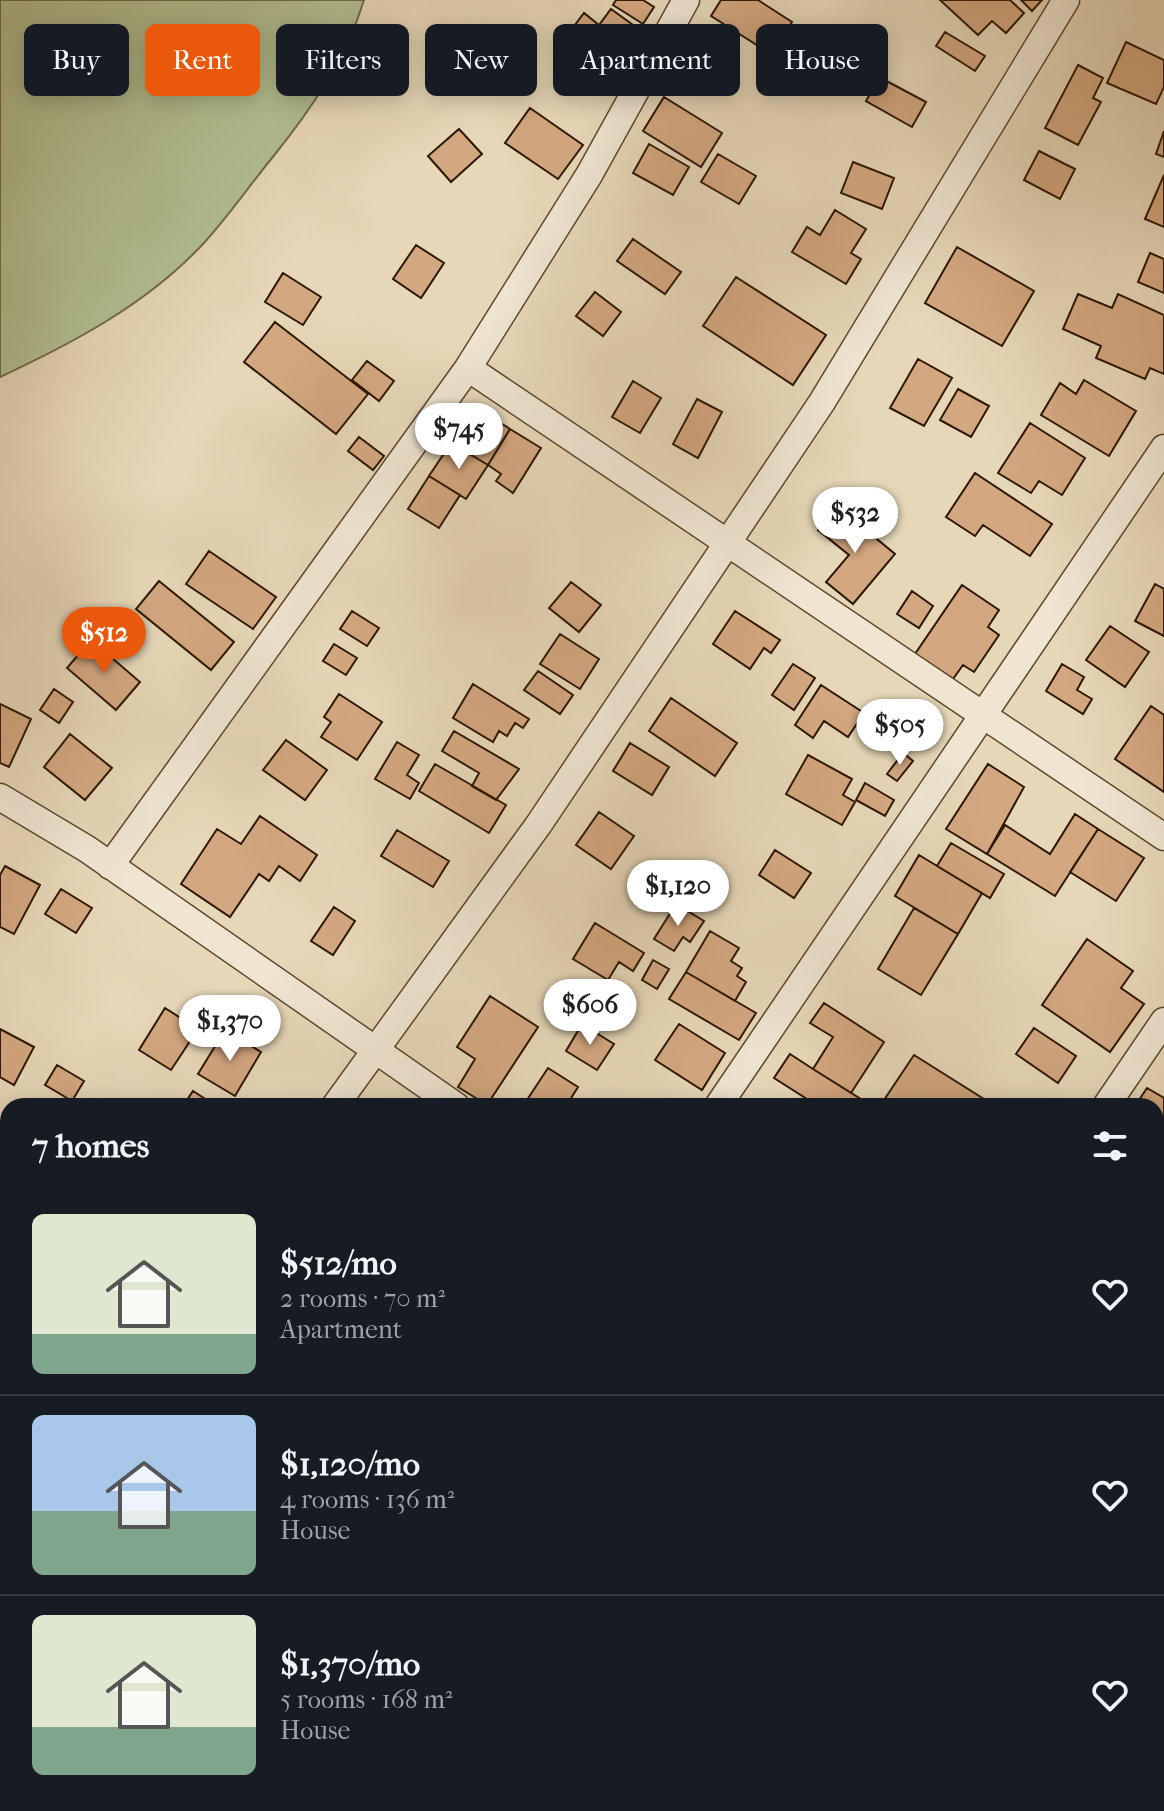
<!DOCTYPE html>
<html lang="en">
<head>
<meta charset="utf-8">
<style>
	:root { --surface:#171b24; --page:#20242c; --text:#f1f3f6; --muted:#9ea1a6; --line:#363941; --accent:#ea580c }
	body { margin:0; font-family:"IM FELL French Canon",serif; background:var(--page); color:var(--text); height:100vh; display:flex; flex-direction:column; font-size:30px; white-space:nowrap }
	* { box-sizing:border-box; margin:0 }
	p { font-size:26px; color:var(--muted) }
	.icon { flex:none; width:44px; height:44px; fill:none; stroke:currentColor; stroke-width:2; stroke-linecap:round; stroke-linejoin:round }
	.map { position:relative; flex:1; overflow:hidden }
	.side { position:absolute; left:0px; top:1098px; width:1164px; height:714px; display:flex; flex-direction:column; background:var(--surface); border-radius:24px 24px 0 0; box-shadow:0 4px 20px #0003 }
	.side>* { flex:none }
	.banner { position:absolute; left:24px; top:24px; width:1116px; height:72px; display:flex; gap:16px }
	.price { position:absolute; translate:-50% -68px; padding:0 18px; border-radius:28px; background:#fff; color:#222; font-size:26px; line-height:52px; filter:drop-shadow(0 2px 4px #0008) }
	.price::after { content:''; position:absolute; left:50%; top:48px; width:24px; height:18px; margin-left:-12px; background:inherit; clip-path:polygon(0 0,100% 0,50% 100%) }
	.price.current { background:var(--accent); color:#fff }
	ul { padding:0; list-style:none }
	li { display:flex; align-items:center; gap:24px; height:200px; padding:0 32px }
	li+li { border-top:2px solid var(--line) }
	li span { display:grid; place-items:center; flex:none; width:224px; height:160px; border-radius:12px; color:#555 }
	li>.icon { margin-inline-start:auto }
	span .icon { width:96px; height:96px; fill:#fffc; stroke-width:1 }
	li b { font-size:34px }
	h2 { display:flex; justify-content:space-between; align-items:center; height:96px; padding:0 32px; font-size:34px }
	.pill { padding:0 28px; border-radius:12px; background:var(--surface); box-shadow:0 4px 20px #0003; font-size:28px; line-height:72px }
	.pill.current { background:var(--accent); color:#fff }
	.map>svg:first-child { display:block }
</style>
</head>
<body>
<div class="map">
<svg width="1164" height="1811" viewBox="0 0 1164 1811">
	<rect width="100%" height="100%" fill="#e6d7b8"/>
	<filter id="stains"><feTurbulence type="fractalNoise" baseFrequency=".0025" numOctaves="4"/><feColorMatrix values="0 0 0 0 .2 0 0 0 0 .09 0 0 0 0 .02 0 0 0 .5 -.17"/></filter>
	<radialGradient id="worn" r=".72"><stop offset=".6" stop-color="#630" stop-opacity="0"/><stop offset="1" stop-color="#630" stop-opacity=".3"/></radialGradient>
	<path fill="#b2bf92" stroke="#706b49" stroke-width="2" d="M0 0H364C346 59 310 111 272 158 249 186 228 217 203 244 147 304 73 343 0 377Z"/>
	<path fill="#d3a780" stroke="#2e1700" stroke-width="2" d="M616 0H643L654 7 643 24 613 5Z
		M721 0H758L792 22 771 54 711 16Z
		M940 0H1010L1024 13 1006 33 992 21 978 35Z
		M1021 0H1042L1032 11Z
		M611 9 640 30 601 83 556 50 584 13 599 25Z
		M945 32 985 56 975 71 936 46Z
		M1126 42 1164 60V87L1156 104 1107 83Z
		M1078 65 1103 78 1093 98 1101 102 1078 145 1045 128Z
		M879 77 926 102 912 127 866 101Z
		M664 97 722 133 701 167 643 131Z
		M530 108 583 145 558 179 505 143Z
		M459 129 482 154 451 182 428 156Z
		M1164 131V157L1156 154Z
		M649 144 689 167 673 195 633 173Z
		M1039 151 1075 169 1060 199 1024 180Z
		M718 154 756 176 739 204 701 182Z
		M853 162 894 178 882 209 841 193Z
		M1164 175V227L1145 219Z
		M835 210 866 229 851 253 861 259 846 284 792 252 807 227 820 235Z
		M633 239 681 272 665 294 617 261Z
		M416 245 444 263 421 298 393 279Z
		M957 247 1034 291 1002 346 925 303Z
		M1150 253 1164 259V293L1138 282Z
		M283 273 321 297 303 325 265 302Z
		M736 277 826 335 793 385 703 326Z
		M595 292 621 312 603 336 576 316Z
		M1078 294 1112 308 1118 294 1164 315V374L1150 368 1145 379 1096 358 1101 346 1063 329Z
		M275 322 368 394 336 434 244 362Z
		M918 359 952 378 924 426 890 408Z
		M367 361 394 381 379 401 352 380Z
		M1084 380 1136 411 1109 456 1041 415 1060 383 1076 394Z
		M633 381 661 398 640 433 612 417Z
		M958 389 989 406 971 437 940 420Z
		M697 399 722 412 698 458 673 444Z
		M473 406 510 429 488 465 451 443Z
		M1030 423 1085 458 1062 495 1039 481 1031 493 998 473Z
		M510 429 541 448 513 493 496 481 501 474 488 465Z
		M359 437 384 456 373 470 348 451Z
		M451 443 488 465 466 499 429 476Z
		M975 473 1052 524 1030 556 983 525 975 536 946 517Z
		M429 476 460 495 439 528 408 509Z
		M838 507 895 554 853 604 826 582 849 555 818 530Z
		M209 551 276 597 253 629 186 584Z
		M159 581 234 642 211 670 136 609Z
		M571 582 601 605 579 632 549 608Z
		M1155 584 1164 589V636L1135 621Z
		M962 585 999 610 988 627 999 635 974 672 963 665 953 679 915 654Z
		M912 591 933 606 919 628 897 614Z
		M352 611 379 628 367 646 340 629Z
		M735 611 780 640 771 653 764 648 750 669 713 644Z
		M1110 626 1149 652 1125 687 1086 660Z
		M560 634 599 659 580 689 540 664Z
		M91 640 140 682 116 710 67 668Z
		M334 644 357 658 346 675 323 661Z
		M793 664 815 678 794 710 772 695Z
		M1062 664 1084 677 1077 690 1092 699 1083 714 1046 691Z
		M538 671 573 695 560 714 524 690Z
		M473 684 529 719 523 728 515 723 507 736 499 731 493 742 453 718Z
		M821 685 864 713 848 737 824 721 813 738 795 725Z
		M54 689 73 702 59 723 40 710Z
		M339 694 382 722 357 760 321 737 331 722 324 717Z
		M671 698 737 743 715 776 649 731Z
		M0 704 31 719 9 767 0 763Z
		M1151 706 1164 715V792L1115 759Z
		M454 731 519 769 496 800 472 786 479 773 442 751Z
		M70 734 112 768 85 800 44 767Z
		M286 740 327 770 305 800 263 770Z
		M397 742 419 755 407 775 419 783 410 799 375 779Z
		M630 743 669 767 652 795 613 771Z
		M903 753 913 761 897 781 887 774Z
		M808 755 852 779 843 795 855 802 842 825 786 794Z
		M435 764 506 805 489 833 419 791Z
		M988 764 1024 787 987 854 946 829Z
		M865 783 894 800 885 816 856 800Z
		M599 812 634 836 611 869 576 845Z
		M1075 814 1098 829 1055 896 987 854 1005 825 1050 854Z
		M260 816 317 855 300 881 279 866 269 881 259 874 230 917 181 884 217 829 241 844Z
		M1098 829 1144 858 1116 901 1070 872Z
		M397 830 449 861 433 887 381 856Z
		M951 843 1004 874 990 898 937 866Z
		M775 850 811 873 794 898 759 875Z
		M919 855 982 893 958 934 895 896Z
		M5 866 40 885 14 934 0 927V875Z
		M61 889 92 908 76 933 45 914Z
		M676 904 704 921 690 942 683 937 674 951 654 939Z
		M334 907 355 921 333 955 311 941Z
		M914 908 958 934 921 995 878 969Z
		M595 923 644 953 633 971 619 962 608 980 573 959Z
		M710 931 739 948 731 961 742 968 737 976 746 982 735 1001 686 972Z
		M1087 939 1133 971 1121 988 1144 1004 1110 1052 1042 1005Z
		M653 960 669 969 657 989 642 980Z
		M686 972 756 1013 739 1040 669 999Z
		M490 996 538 1027 487 1105 458 1087 475 1059 457 1047Z
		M824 1003 884 1042 851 1093 813 1069 833 1037 810 1023Z
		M165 1008 198 1029 171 1070 139 1050Z
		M582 1024 614 1044 597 1070 566 1051Z
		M679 1024 725 1053 702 1090 655 1060Z
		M1034 1028 1076 1056 1058 1083 1016 1054Z
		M0 1029 34 1047 14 1085 0 1077Z
		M225 1030 261 1052 235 1096 198 1074Z
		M790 1054 813 1069 872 1106H818L774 1078Z
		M914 1055 995 1106H880Z
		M57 1065 84 1081 72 1101 45 1085Z
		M548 1068 578 1087 566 1106H523Z
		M1147 1088 1164 1098V1144L1156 1139V1106H1135Z
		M193 1091 216 1106H183Z
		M0 1222 8 1225 5 1250 0 1248Z
		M1164 1315V1341L1156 1336V1327Z
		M8 1359V1382L0 1378Z
		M1164 1367V1419L1156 1413V1377Z
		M0 1401 8 1404V1432L0 1428Z
		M1156 1457 1164 1463V1531L1156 1542Z
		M8 1485V1529L0 1524V1498Z
		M0 1642 8 1646V1697L0 1710Z
		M1156 1662 1164 1668V1742L1156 1737Z
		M1156 1737 1164 1742V1760L1156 1771Z
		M0 1790 8 1793 7 1811H0Z
		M96 1804H112L125 1811H92Z
		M149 1804H181L176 1811H159Z
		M280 1804H315L310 1811H275Z
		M482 1804H530L525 1811H482L478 1809Z
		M542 1804H588L592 1807 589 1811H537Z
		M680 1804H801L810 1810 676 1811Z
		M896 1804H940L935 1811H891Z
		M1048 1804H1102L1112 1811H1043Z"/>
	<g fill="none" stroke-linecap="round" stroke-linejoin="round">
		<defs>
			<path id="street" d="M468 368 1164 837
				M0 797 87 849 456 1106
				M110 866 468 368 589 175 686 0
				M335 1106 539 824 822 402 1066 0
				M718 1106 1164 448
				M1106 1106 1164 1021
				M0 1576 8 1568
				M1156 1591 1164 1579
				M439 1804 449 1811
				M244 1811 249 1804
				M623 1811 627 1804
				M1003 1811 1008 1804"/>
		</defs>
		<use href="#street" stroke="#5c472e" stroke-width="29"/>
		<use href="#street" stroke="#efe5d1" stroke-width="26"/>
	</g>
	<rect width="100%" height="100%" filter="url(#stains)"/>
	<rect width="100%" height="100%" fill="url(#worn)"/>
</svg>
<b class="price" style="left:459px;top:471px">$745</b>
<b class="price" style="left:855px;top:555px">$532</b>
<b class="price current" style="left:104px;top:675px">$512</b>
<b class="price" style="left:900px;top:767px">$505</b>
<b class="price" style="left:678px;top:928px">$1,120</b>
<b class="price" style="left:590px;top:1047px">$606</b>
<b class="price" style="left:230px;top:1063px">$1,370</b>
<div class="banner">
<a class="pill">Buy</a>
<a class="pill current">Rent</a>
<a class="pill">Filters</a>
<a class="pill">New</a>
<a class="pill">Apartment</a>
<a class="pill">House</a>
</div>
<section class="side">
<h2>7 homes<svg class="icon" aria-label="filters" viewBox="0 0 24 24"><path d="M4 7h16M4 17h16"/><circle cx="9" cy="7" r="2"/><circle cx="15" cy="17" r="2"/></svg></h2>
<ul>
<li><span style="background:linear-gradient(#dfe7d0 75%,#7fa58c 0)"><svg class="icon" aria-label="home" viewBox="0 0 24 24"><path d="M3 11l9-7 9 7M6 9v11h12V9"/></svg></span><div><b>$512/mo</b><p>2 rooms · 70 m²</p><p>Apartment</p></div><svg class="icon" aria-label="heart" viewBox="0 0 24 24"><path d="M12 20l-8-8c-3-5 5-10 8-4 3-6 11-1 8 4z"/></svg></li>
<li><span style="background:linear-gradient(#a9c7e8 60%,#7fa58c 0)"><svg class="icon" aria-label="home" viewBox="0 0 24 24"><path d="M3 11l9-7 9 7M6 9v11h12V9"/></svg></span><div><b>$1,120/mo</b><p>4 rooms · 136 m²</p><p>House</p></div><svg class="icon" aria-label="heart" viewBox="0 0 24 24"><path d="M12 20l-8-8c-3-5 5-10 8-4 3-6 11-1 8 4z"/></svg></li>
<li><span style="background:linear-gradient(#dfe7d0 70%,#7fa58c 0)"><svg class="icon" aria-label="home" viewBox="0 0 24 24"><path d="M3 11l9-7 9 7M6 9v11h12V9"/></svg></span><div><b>$1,370/mo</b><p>5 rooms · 168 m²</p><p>House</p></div><svg class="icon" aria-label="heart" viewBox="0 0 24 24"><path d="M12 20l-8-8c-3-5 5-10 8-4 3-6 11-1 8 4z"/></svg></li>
</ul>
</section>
</div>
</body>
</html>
